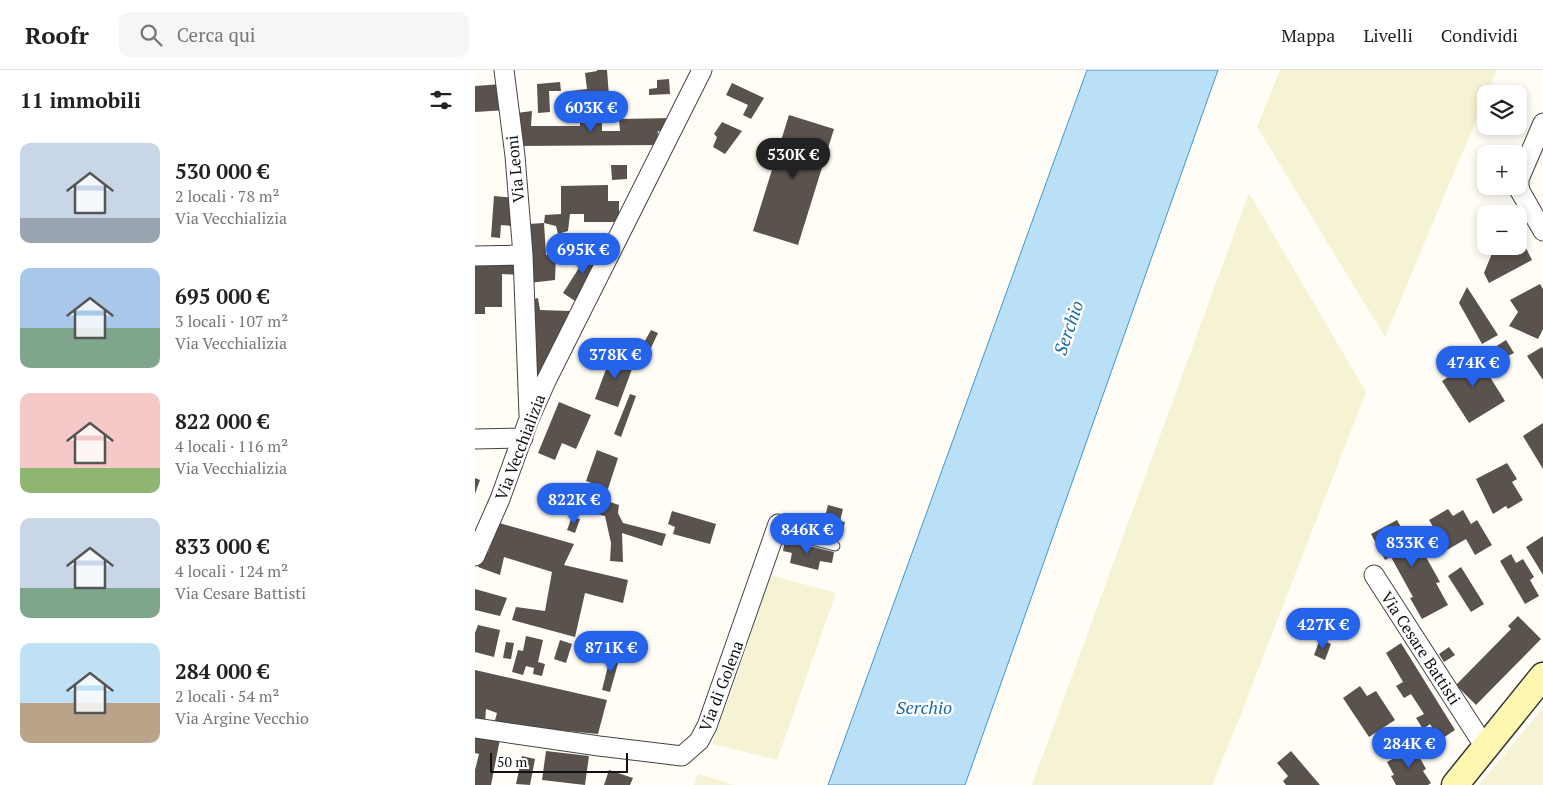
<!DOCTYPE html>
<html lang="it">
<head>
<meta charset="utf-8">
<style>
	:root { --surface:#fff; --page:#f6f6f6; --text:#222; --muted:#767676; --line:#e0e0e0; --accent:#2563eb }
	body { margin:0; font-family:"PT Serif",serif; background:var(--page); color:var(--text); height:100vh; display:flex; flex-direction:column; font-size:19px; white-space:nowrap }
	* { box-sizing:border-box; margin:0 }
	p { font-size:16px; color:var(--muted) }
	.icon { flex:none; width:28px; height:28px; fill:none; stroke:currentColor; stroke-width:2; stroke-linecap:round; stroke-linejoin:round }
	.map { position:relative; flex:1; overflow:hidden }
	.panel { display:flex; flex-direction:column; background:var(--surface); width:475px }
	.panel>* { flex:none }
	.controls { position:absolute; left:1002px; top:15px; display:grid; gap:10px }
	.controls a { display:grid; place-items:center; width:50px; height:50px; border-radius:10px; background:var(--surface); box-shadow:0 2px 8px #0003; font-size:25px }
	.scale { position:absolute; left:15px; bottom:12px; width:138px; box-sizing:border-box; padding-left:5px; border:2px solid #111; border-top:0; font-size:14px; line-height:18px; white-space:nowrap; color:#111; -webkit-text-stroke:4px #fff; paint-order:stroke }
	.price { position:absolute; translate:-50% -42px; padding:0 11px; border-radius:18px; background:var(--accent); color:#fff; font-size:16px; line-height:32px; filter:drop-shadow(0 1px 2px #0008) }
	.price::after { content:''; position:absolute; left:50%; top:30px; width:15px; height:11px; margin-left:-8px; background:inherit; clip-path:polygon(0 0,100% 0,50% 100%) }
	.price.on { background:#222; color:#fff }
	ul { padding:0; list-style:none }
	li { display:flex; align-items:center; gap:15px; height:125px; padding:0 20px }
	li span { display:grid; place-items:center; flex:none; width:140px; height:100px; border-radius:10px; color:#555 }
	li>.icon { margin-inline-start:auto }
	span .icon { width:60px; height:60px; fill:#fffc; stroke-width:1 }
	li b { font-size:21px }
	h2 { display:flex; justify-content:space-between; align-items:center; height:60px; padding:0 20px; font-size:21px }
	header { display:flex; align-items:center; gap:30px; box-sizing:border-box; height:70px; padding:0 25px; background:var(--surface); border-bottom:1px solid var(--line) }
	header strong { font-size:24px }
	nav { display:flex; gap:28px; margin-inline-start:auto; font-size:18px }
	.search { width:350px; height:45px; background:var(--page); display:flex; align-items:center; gap:12px; box-sizing:border-box; padding:0 18px; border-radius:10px; color:var(--muted); font-size:19px }
	main { display:flex; flex:1; min-height:0 }
	.map>svg:first-child { display:block }
</style>
</head>
<body>
<header>
<strong>Roofr</strong>
<div class="search"><svg class="icon" aria-label="search" viewBox="0 0 24 24"><circle cx="10" cy="10" r="6"/><path d="M15 15l6 6"/></svg>Cerca qui</div>
<nav><a>Mappa</a><a>Livelli</a><a>Condividi</a></nav>
</header>
<main>
<section class="panel">
<h2>11 immobili<svg class="icon" aria-label="filters" viewBox="0 0 24 24"><path d="M4 7h16M4 17h16"/><circle cx="9" cy="7" r="2"/><circle cx="15" cy="17" r="2"/></svg></h2>
<ul>
<li><span style="background:linear-gradient(#c9d6e8 75%,#9aa5b1 0)"><svg class="icon" aria-label="home" viewBox="0 0 24 24"><path d="M3 11l9-7 9 7M6 9v11h12V9"/></svg></span><div><b>530 000 €</b><p>2 locali · 78 m²</p><p>Via Vecchializia</p></div></li>
<li><span style="background:linear-gradient(#a9c7e8 60%,#7fa58c 0)"><svg class="icon" aria-label="home" viewBox="0 0 24 24"><path d="M3 11l9-7 9 7M6 9v11h12V9"/></svg></span><div><b>695 000 €</b><p>3 locali · 107 m²</p><p>Via Vecchializia</p></div></li>
<li><span style="background:linear-gradient(#f6c9c9 75%,#8fb573 0)"><svg class="icon" aria-label="home" viewBox="0 0 24 24"><path d="M3 11l9-7 9 7M6 9v11h12V9"/></svg></span><div><b>822 000 €</b><p>4 locali · 116 m²</p><p>Via Vecchializia</p></div></li>
<li><span style="background:linear-gradient(#c9d6e8 70%,#7fa58c 0)"><svg class="icon" aria-label="home" viewBox="0 0 24 24"><path d="M3 11l9-7 9 7M6 9v11h12V9"/></svg></span><div><b>833 000 €</b><p>4 locali · 124 m²</p><p>Via Cesare Battisti</p></div></li>
<li><span style="background:linear-gradient(#bfe0f5 60%,#b9a48a 0)"><svg class="icon" aria-label="home" viewBox="0 0 24 24"><path d="M3 11l9-7 9 7M6 9v11h12V9"/></svg></span><div><b>284 000 €</b><p>2 locali · 54 m²</p><p>Via Argine Vecchio</p></div></li>
</ul>
</section>
<div class="map">
<svg width="1068" height="715" viewBox="0 0 1068 715">
	<rect width="100%" height="100%" fill="#fffdf5"/>
	<path fill="#f6f3d4" d="M805 0H1022L910 267 782 57Z
		M774 123 891 322 764 649 737 715H557Z
		M295 505 361 523 302 690 237 674 264 600Z
		M1068 638V715H1004Z
		M223 704 260 715H219Z"/>
	<path fill="#b9e0f7" stroke="#3f96cf" d="M612 0H743L490 715H353Z"/>
	<path fill="#5a524d" d="M122 0H132L134 26 96 30 95 21 112 19 110 3 122 1Z
		M194 9 195 24 174 25V19L182 18V10Z
		M85 12 86 21H74L75 42 63 43 62 14Z
		M257 13 289 28 276 49 268 45 273 35 251 25Z
		M27 14 32 40 0 42V16Z
		M57 41 56 56H105V49H127V61H145L144 49 198 48 189 61H183L182 75 46 76 42 43Z
		M314 45 359 59 323 175 278 161Z
		M247 52 267 61 250 84 238 77 242 67 239 64Z
		M136 95H152V109L137 110Z
		M133 115V131H144V152H109V144H95L93 161 83 164 81 156 69 153 70 145 86 144V116Z
		M19 126 39 128 37 156 26 155 25 168 16 167Z
		M69 153 71 185H81L80 210 54 213 53 154Z
		M1044 172 1045 174 1048 172 1057 190 1014 213 1009 203 1020 176H1044Z
		M116 179 128 187 100 231 88 223Z
		M0 190H46V205L27 204V237H10V244H0Z
		M1065 214 1068 219V259L1063 269 1034 256 1043 242 1035 230Z
		M992 217 1023 265 1007 274 984 233Z
		M63 228 65 240 95 241 63 307 56 305 55 230Z
		M176 260 183 263 175 280 167 276Z
		M1031 270 1039 283 1027 289 1020 277Z
		M996 277 1030 331 994 353 967 311 990 296 983 285Z
		M1067 277 1068 279V310L1052 286Z
		M137 283 160 291 143 337 120 329Z
		M155 324 161 326 146 367 139 364Z
		M84 332 116 345 101 379 87 373 80 390 63 383Z
		M1068 353V399L1048 366Z
		M122 380 143 388 133 419 111 411Z
		M1032 393 1042 409 1037 412 1048 430 1033 439 1031 436 1018 444 1001 409Z
		M0 408 5 410 0 424Z
		M120 427 144 435 143 443 148 453 191 464 187 476 147 463 148 492 135 491 136 473 130 446 116 443Z
		M353 435 368 439 365 451 370 452 367 464 360 463 358 473 344 469Z
		M973 439 978 446 988 440 996 454 1002 450 1017 475 1000 485 991 469 972 480 954 450Z
		M197 441 241 454 235 474 198 464 200 457 193 454Z
		M97 447 105 449 100 463 92 460Z
		M922 450 935 474 942 471 965 512 961 513 973 535 947 549 935 528 938 527 916 487 910 490 896 464Z
		M24 453 99 474 89 495 153 510 148 533 110 523 100 567 37 550 41 537 70 541 77 502 29 487 25 505 3 497 10 483H13Z
		M1068 466V505L1051 477Z
		M310 470 359 482 357 493 345 491 343 500 315 493 317 483 308 481Z
		M1036 484 1041 493 1048 489 1059 507 1055 510 1064 526 1050 534 1025 491Z
		M986 497 1009 534 996 542 973 506Z
		M0 519 32 528 25 546 0 540Z
		M857 538 869 554 858 561 853 550Z
		M1043 546 1066 569 1001 635 981 615 1036 559 1033 556Z
		M3 555 25 560 19 587 0 582V563Z
		M51 566 68 570 63 592 70 594 67 606 58 604 59 598 51 596 48 605 37 602 43 580 48 581Z
		M845 569 856 574 850 590 839 585Z
		M85 570 97 574 91 593 79 589Z
		M31 572 39 573 36 589 28 588Z
		M926 573 980 660 965 670 955 654 948 659 941 648 949 644 936 624 929 628 921 616 928 612 911 583Z
		M974 577 980 585 969 592 964 584Z
		M136 584 145 586 135 622 127 620Z
		M0 600 132 630 123 664 19 654 22 643 11 639 10 653 0 651Z
		M885 616 892 626 901 621 920 650 894 667 868 628Z
		M0 664 25 669 16 715H0V700L4 684 0 683Z
		M939 677 951 699 948 701 956 713 953 715H921L916 706 919 705 912 692Z
		M71 681 114 686 110 715 67 710Z
		M816 681 845 715H811L808 711 813 706 802 693Z
		M47 686 60 689 55 715 41 714Z
		M134 700 158 708 155 715H129Z"/>
	<g fill="none" stroke-linecap="round" stroke-linejoin="round">
		<defs>
			<path id="lane" d="M303 454 336 470 360 476"/>
			<path id="street" d="M29 0 40 86 48 185 54 345
				M1044 115V109L1068 53
				M1044 115 1045 121 1068 161
				M0 186 48 185
				M0 369 48 368
				M0 486 25 429 54 349 71 311 227 0
				M899 505 1010 677
				M0 658 124 676 207 686 224 671 232 656 303 454"/>
			<path id="secondary" d="M980 715 1068 606"/>
		</defs>
		<use href="#lane" stroke="#444" stroke-width="11"/>
		<use href="#street" stroke="#444" stroke-width="21"/>
		<use href="#secondary" stroke="#333" stroke-width="29"/>
		<use href="#lane" stroke="#fff" stroke-width="9"/>
		<use href="#street" stroke="#fff" stroke-width="19"/>
		<use href="#secondary" stroke="#fff6b0" stroke-width="26"/>
	</g>
	<g text-anchor="middle" stroke-width="5" stroke-linejoin="round" paint-order="stroke">
		<g font-size="16" fill="#111" stroke="#fff">
			<text transform="translate(40 99) rotate(-96)" y="6">Via Leoni</text>
			<text transform="translate(45 377) rotate(-69)" y="6">Via Vecchializia</text>
			<text transform="translate(946 578) rotate(57)" y="6">Via Cesare Battisti</text>
			<text transform="translate(246 616) rotate(-69)" y="6">Via di Golena</text>
		</g>
		<g font-size="18" font-style="italic" fill="#1768a6" stroke="#fff">
			<text transform="translate(594 258) rotate(-71)" y="6">Serchio</text>
			<text x="449" y="644">Serchio</text>
		</g>
	</g>
</svg>
<div class="controls">
<a><svg class="icon" aria-label="layers" viewBox="0 0 24 24"><path d="M12 4l9 5-9 5-9-5zM3 14l9 5 9-5"/></svg></a>
<a>+</a>
<a>−</a>
</div>
<div class="scale">50 m</div>
<b class="price" style="left:116px;top:63px">603K €</b>
<b class="price on" style="left:318px;top:110px">530K €</b>
<b class="price" style="left:108px;top:205px">695K €</b>
<b class="price" style="left:140px;top:310px">378K €</b>
<b class="price" style="left:998px;top:318px">474K €</b>
<b class="price" style="left:99px;top:455px">822K €</b>
<b class="price" style="left:332px;top:485px">846K €</b>
<b class="price" style="left:937px;top:498px">833K €</b>
<b class="price" style="left:848px;top:580px">427K €</b>
<b class="price" style="left:136px;top:603px">871K €</b>
<b class="price" style="left:934px;top:699px">284K €</b>
</div>
</main>
</body>
</html>
